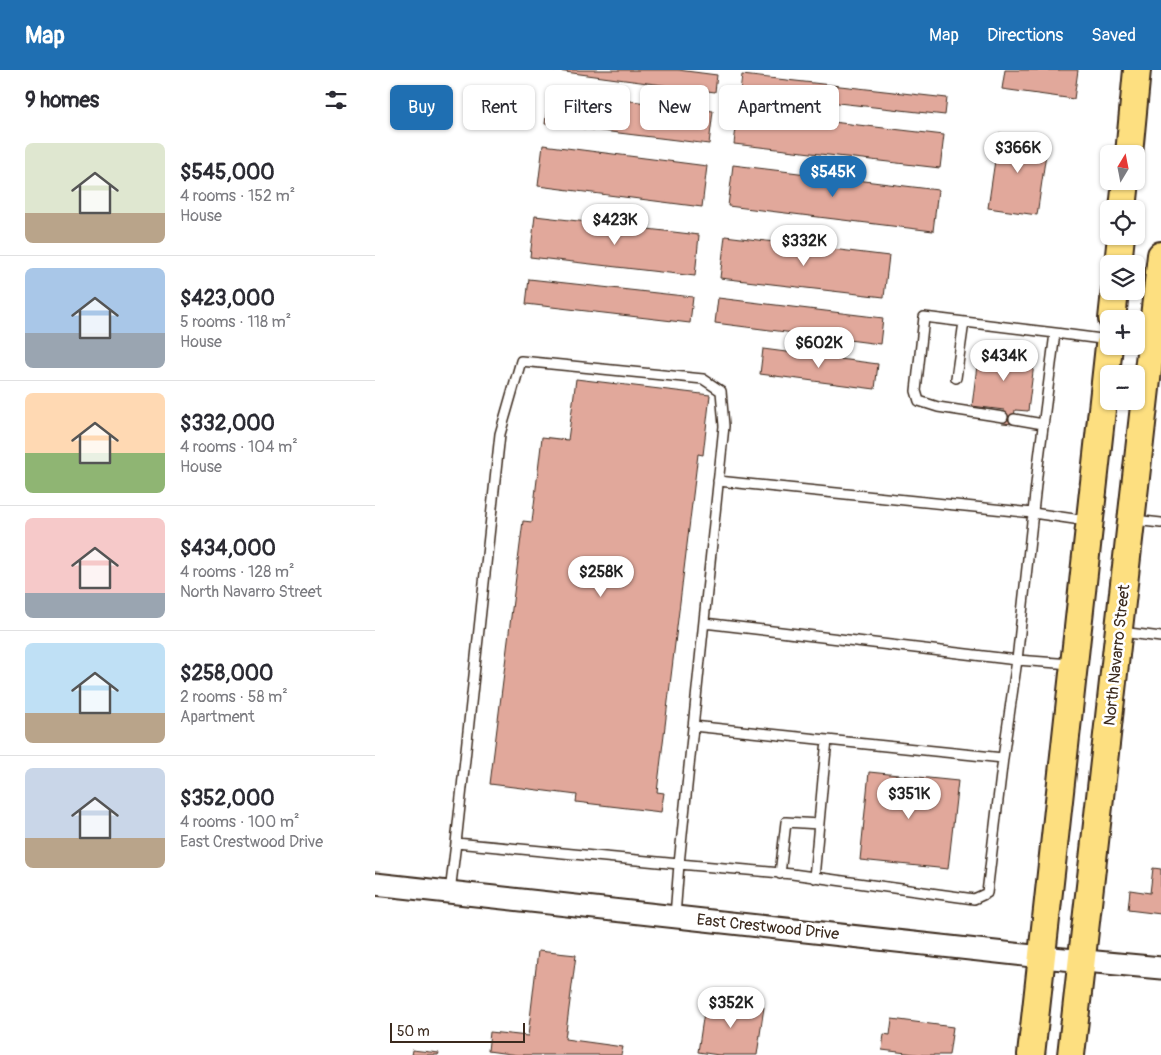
<!DOCTYPE html>
<html lang="en">
<head>
<meta charset="utf-8">
<style>
	:root { --surface:#fff; --page:#f7f7f7; --text:#2b2b33; --muted:#7c7c81; --line:#e1e1e2; --accent:#1f6fb2 }
	body { margin:0; font-family:Pangolin,sans-serif; background:var(--page); color:var(--text); height:100vh; display:flex; flex-direction:column; font-size:19px; white-space:nowrap }
	* { box-sizing:border-box; margin:0 }
	p { font-size:16px; color:var(--muted) }
	.icon { flex:none; width:28px; height:28px; fill:none; stroke:currentColor; stroke-width:2; stroke-linecap:round; stroke-linejoin:round }
	.map { position:relative; flex:1; overflow:hidden }
	.side { display:flex; flex-direction:column; background:var(--surface); width:375px }
	.side>* { flex:none }
	.hud { position:absolute; left:15px; top:15px; width:475px; height:45px; display:flex; gap:10px }
	.needle { width:32px; rotate:10deg }
	.tools { position:absolute; left:725px; top:75px; display:grid; gap:10px }
	.tools a { display:grid; place-items:center; width:45px; height:45px; border-radius:8px; background:var(--surface); box-shadow:0 1px 4px #0004; font-size:25px }
	.scale { position:absolute; left:15px; bottom:12px; width:135px; box-sizing:border-box; padding-left:5px; border:2px solid #3b2a1e; border-top:0; font-size:14px; line-height:18px; white-space:nowrap; color:#3b2a1e; -webkit-text-stroke:4px #fff; paint-order:stroke }
	.price { position:absolute; translate:-50% -42px; padding:0 11px; border-radius:18px; background:#fff; color:#222; font-size:16px; line-height:32px; filter:drop-shadow(0 1px 2px #0008) }
	.price::after { content:''; position:absolute; left:50%; top:30px; width:15px; height:11px; margin-left:-8px; background:inherit; clip-path:polygon(0 0,100% 0,50% 100%) }
	.price.current { background:var(--accent); color:#fff }
	ul { padding:0; list-style:none }
	li { display:flex; align-items:center; gap:15px; height:125px; padding:0 25px }
	li+li { border-top:1px solid var(--line) }
	li span { display:grid; place-items:center; flex:none; width:140px; height:100px; border-radius:8px; color:#555 }
	li>.icon { margin-inline-start:auto }
	span .icon { width:60px; height:60px; fill:#fffc; stroke-width:1 }
	li b { font-size:21px }
	h2 { display:flex; justify-content:space-between; align-items:center; height:60px; padding:0 25px; font-size:21px }
	.tag { padding:0 18px; border-radius:8px; background:var(--surface); box-shadow:0 1px 4px #0004; font-size:18px; line-height:45px }
	.tag.current { background:var(--accent); color:#fff }
	header { display:flex; align-items:center; gap:30px; box-sizing:border-box; height:70px; padding:0 25px; background:var(--accent); color:#fff }
	header strong { font-size:24px }
	nav { display:flex; gap:28px; margin-inline-start:auto; font-size:18px }
	main { display:flex; flex:1; min-height:0 }
	.map>svg:first-child { display:block }
</style>
</head>
<body>
<header>
<strong>Map</strong>
<nav><a>Map</a><a>Directions</a><a>Saved</a></nav>
</header>
<main>
<section class="side">
<h2>9 homes<svg class="icon" aria-label="filters" viewBox="0 0 24 24"><path d="M4 7h16M4 17h16"/><circle cx="9" cy="7" r="2"/><circle cx="15" cy="17" r="2"/></svg></h2>
<ul>
<li><span style="background:linear-gradient(#dfe7d0 70%,#b9a48a 0)"><svg class="icon" aria-label="home" viewBox="0 0 24 24"><path d="M3 11l9-7 9 7M6 9v11h12V9"/></svg></span><div><b>$545,000</b><p>4 rooms · 152 m²</p><p>House</p></div></li>
<li><span style="background:linear-gradient(#a9c7e8 65%,#9aa5b1 0)"><svg class="icon" aria-label="home" viewBox="0 0 24 24"><path d="M3 11l9-7 9 7M6 9v11h12V9"/></svg></span><div><b>$423,000</b><p>5 rooms · 118 m²</p><p>House</p></div></li>
<li><span style="background:linear-gradient(#ffd9b3 60%,#8fb573 0)"><svg class="icon" aria-label="home" viewBox="0 0 24 24"><path d="M3 11l9-7 9 7M6 9v11h12V9"/></svg></span><div><b>$332,000</b><p>4 rooms · 104 m²</p><p>House</p></div></li>
<li><span style="background:linear-gradient(#f6c9c9 75%,#9aa5b1 0)"><svg class="icon" aria-label="home" viewBox="0 0 24 24"><path d="M3 11l9-7 9 7M6 9v11h12V9"/></svg></span><div><b>$434,000</b><p>4 rooms · 128 m²</p><p>North Navarro Street</p></div></li>
<li><span style="background:linear-gradient(#bfe0f5 70%,#b9a48a 0)"><svg class="icon" aria-label="home" viewBox="0 0 24 24"><path d="M3 11l9-7 9 7M6 9v11h12V9"/></svg></span><div><b>$258,000</b><p>2 rooms · 58 m²</p><p>Apartment</p></div></li>
<li><span style="background:linear-gradient(#c9d6e8 70%,#b9a48a 0)"><svg class="icon" aria-label="home" viewBox="0 0 24 24"><path d="M3 11l9-7 9 7M6 9v11h12V9"/></svg></span><div><b>$352,000</b><p>4 rooms · 100 m²</p><p>East Crestwood Drive</p></div></li>
</ul>
</section>
<div class="map">
<svg width="786" height="985" viewBox="0 0 786 985">
	<rect width="100%" height="100%" fill="#fff"/>
	<filter id="ink" filterUnits="userSpaceOnUse"><feTurbulence type="fractalNoise" baseFrequency=".02" numOctaves="2"/><feDisplacementMap in="SourceGraphic" scale="10" xChannelSelector="R" yChannelSelector="G"/><feConvolveMatrix kernelMatrix="1 2 1 2 8 2 1 2 1" color-interpolation-filters="sRGB"/></filter>
	<g filter="url(#ink)">
		<path fill="#e1a89b" stroke="#3b2a1e" d="M175 0H303L342 5 340 22Z
			M630 0H703L699 29 627 19Z
			M367 5 572 28 570 45 365 22Z
			M174 21 338 41 334 74 170 54Z
			M363 41 569 65 565 98 359 74Z
			M624 63 673 70 662 145 613 138Z
			M168 75 332 96 327 137 163 116Z
			M358 95 563 120 558 161 353 136Z
			M160 146 324 165 320 206 155 187Z
			M350 166 514 186 509 227 345 208Z
			M154 209 318 227 315 253 151 234Z
			M343 228 508 248 505 274 340 253Z
			M388 279 503 294 500 319 385 304Z
			M604 279 660 286 653 341 640 340 638 354 627 353 629 340 597 336Z
			M201 309 335 325 328 385 323 384 282 722 289 723 286 742 201 732 202 725 115 714 148 451 157 452 167 367 193 370Z
			M494 702 583 711 573 799 485 790Z
			M778 798 786 799V844L753 840 755 820 775 823Z
			M163 881 201 885 190 969 248 977 246 985H142L113 981 115 962 153 966Z
			M331 929 389 937 382 985H344L323 982Z
			M517 949 578 957 574 985H548L507 980 509 964 515 965Z
			M37 980 64 983 63 985H36Z"/>
		<g fill="none" stroke-linecap="round" stroke-linejoin="round">
			<defs>
				<path id="service" d="M680 263 734 270
					M581 308 589 252
					M639 349 668 354
					M343 411 658 443 713 451
					M759 450 786 453
					M329 553 642 590 696 594
					M746 562 786 567
					M318 656 452 670 448 709 439 808
					M452 670 628 688
					M81 773 125 364 146 291 328 309 346 321 349 356 304 794 417 804 599 829 612 823 628 688 642 590 663 396 680 263 549 247 541 321 544 331 563 337 628 347
					M405 804 411 752 444 754
					M75 822 81 773 304 794 300 846"/>
				<path id="tertiary" d="M0 814 667 887 786 898"/>
				<path id="primary" d="M754 84 762 0
					M748 139 751 111
					M743 194 746 166
					M737 249 740 221
					M656 985 734 276
					M696 985 786 185"/>
			</defs>
			<use href="#service" stroke="#3b2a1e" stroke-width="12"/>
			<use href="#tertiary" stroke="#3b2a1e" stroke-width="25"/>
			<use href="#primary" stroke="#3b2a1e" stroke-width="30"/>
			<use href="#service" stroke="#fff" stroke-width="9"/>
			<use href="#tertiary" stroke="#fff" stroke-width="21"/>
			<use href="#primary" stroke="#fddf80" stroke-width="26"/>
		</g>
	</g>
	<g text-anchor="middle" stroke-width="5" stroke-linejoin="round" paint-order="stroke">
		<g font-size="16" fill="#3b2a1e" stroke="#fff">
			<text transform="translate(741 585) rotate(-84)" y="6">North Navarro Street</text>
			<text transform="translate(393 856) rotate(6)" y="6">East Crestwood Drive</text>
		</g>
	</g>
</svg>
<div class="tools">
<a><svg class="needle" viewBox="-14 -14 28 28"><path d="M0-13l5 13h-10z" fill="#e53935"/><path d="M0 13l5-13h-10z" fill="#7c7c81"/></svg></a>
<a><svg class="icon" aria-label="locate" viewBox="0 0 24 24"><circle cx="12" cy="12" r="6"/><path d="M12 2v4M12 18v4M2 12h4M18 12h4"/></svg></a>
<a><svg class="icon" aria-label="layers" viewBox="0 0 24 24"><path d="M12 4l9 5-9 5-9-5zM3 14l9 5 9-5"/></svg></a>
<a>+</a>
<a>−</a>
</div>
<div class="scale">50 m</div>
<b class="price" style="left:643px;top:104px">$366K</b>
<b class="price current" style="left:458px;top:128px">$545K</b>
<b class="price" style="left:240px;top:176px">$423K</b>
<b class="price" style="left:429px;top:197px">$332K</b>
<b class="price" style="left:444px;top:299px">$602K</b>
<b class="price" style="left:629px;top:312px">$434K</b>
<b class="price" style="left:226px;top:528px">$258K</b>
<b class="price" style="left:534px;top:750px">$351K</b>
<b class="price" style="left:356px;top:959px">$352K</b>
<div class="hud">
<a class="tag current">Buy</a>
<a class="tag">Rent</a>
<a class="tag">Filters</a>
<a class="tag">New</a>
<a class="tag">Apartment</a>
</div>
</div>
</main>
</body>
</html>
